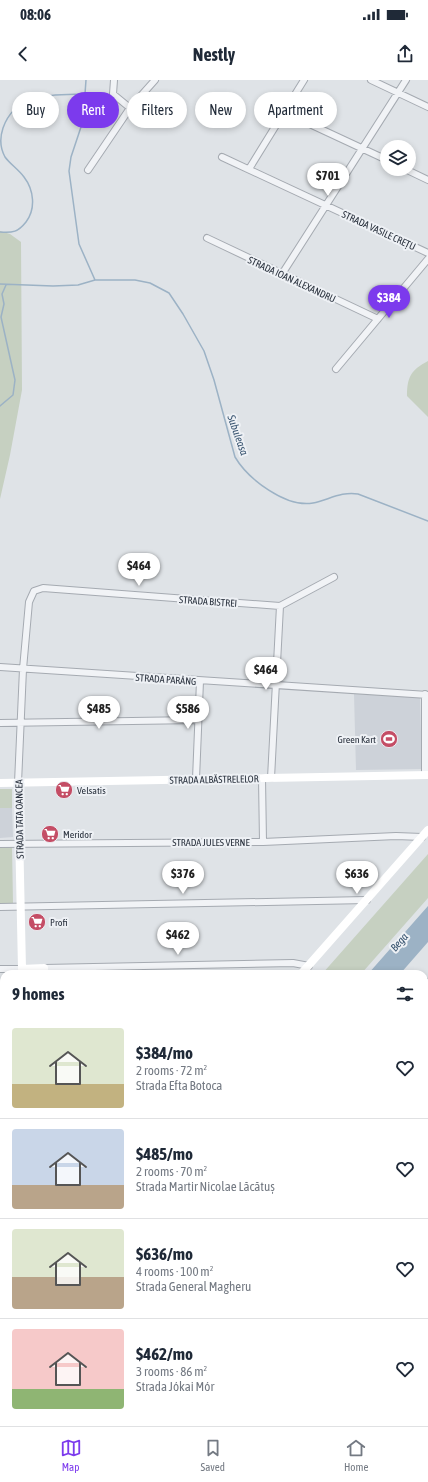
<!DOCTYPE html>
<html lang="en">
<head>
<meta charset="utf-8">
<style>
	:root { --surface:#fff; --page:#f6f6f7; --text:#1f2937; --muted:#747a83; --line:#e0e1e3; --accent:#7c3aed }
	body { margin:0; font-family:"Asap Condensed",sans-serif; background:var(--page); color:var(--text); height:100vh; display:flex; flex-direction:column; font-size:15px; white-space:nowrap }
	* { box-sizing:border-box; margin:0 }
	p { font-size:13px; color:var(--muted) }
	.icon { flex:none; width:22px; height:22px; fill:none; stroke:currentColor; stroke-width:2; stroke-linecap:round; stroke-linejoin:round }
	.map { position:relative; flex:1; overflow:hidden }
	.drawer { position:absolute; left:0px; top:890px; width:428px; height:456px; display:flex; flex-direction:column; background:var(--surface); border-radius:12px 12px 0 0; box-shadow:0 2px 6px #0003 }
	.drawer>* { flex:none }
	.top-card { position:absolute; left:12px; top:12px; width:404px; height:36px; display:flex; gap:8px }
	.controls { position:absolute; left:380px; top:60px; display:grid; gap:8px }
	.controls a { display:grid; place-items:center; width:36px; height:36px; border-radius:50%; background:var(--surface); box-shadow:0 2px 6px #0003; font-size:20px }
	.price { position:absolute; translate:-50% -34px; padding:0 9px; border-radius:14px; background:#fff; color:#222; font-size:13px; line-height:26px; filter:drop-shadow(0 1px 2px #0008) }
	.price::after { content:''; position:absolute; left:50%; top:24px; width:12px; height:9px; margin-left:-6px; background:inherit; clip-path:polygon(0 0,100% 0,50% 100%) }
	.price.current { background:var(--accent); color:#fff }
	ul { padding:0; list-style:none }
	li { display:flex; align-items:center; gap:12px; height:100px; padding:0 12px }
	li+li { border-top:1px solid var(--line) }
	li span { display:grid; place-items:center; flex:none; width:112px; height:80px; border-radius:4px; color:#555 }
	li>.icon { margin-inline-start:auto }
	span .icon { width:48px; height:48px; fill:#fffc; stroke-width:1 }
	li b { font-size:17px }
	h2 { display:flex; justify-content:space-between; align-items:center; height:48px; padding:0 12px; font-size:17px }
	.pill { padding:0 14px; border-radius:18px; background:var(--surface); box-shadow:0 2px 6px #0003; font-size:14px; line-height:36px }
	.pill.current { background:var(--accent); color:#fff }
	.status { display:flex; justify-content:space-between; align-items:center; height:28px; padding:0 20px; background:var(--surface); direction:ltr }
	.status svg { height:11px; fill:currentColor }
	header { display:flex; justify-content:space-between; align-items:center; height:52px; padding:0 12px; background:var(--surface); font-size:18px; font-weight:700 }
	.dock { display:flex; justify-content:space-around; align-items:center; height:56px; border-top:1px solid var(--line); background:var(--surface); font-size:11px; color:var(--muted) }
	.dock a { display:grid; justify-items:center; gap:2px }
	.dock .current { color:var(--accent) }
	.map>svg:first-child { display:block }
</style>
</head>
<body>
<div class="status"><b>08:06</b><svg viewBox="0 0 49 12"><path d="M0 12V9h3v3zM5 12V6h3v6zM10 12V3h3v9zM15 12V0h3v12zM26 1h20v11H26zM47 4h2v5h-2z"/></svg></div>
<header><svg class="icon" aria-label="back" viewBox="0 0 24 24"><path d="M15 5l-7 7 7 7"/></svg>Nestly<svg class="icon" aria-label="share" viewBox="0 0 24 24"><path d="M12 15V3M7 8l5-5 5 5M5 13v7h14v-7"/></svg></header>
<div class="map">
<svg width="428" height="1346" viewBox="0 0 428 1346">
	<rect width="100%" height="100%" fill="#dfe3e7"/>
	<path fill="#cdd2d9" d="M354 614 420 617 422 689 356 690Z
		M0 728H12L13 757 0 758Z"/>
	<path fill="#c6d0c1" d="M0 151 10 154 21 162 22 310 10 375 0 419Z
		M428 281V337L407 316C407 297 411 290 428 281Z
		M0 709H12V728H0Z
		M12 767 13 823H0V768Z
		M428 774V818L361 894H322Z"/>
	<path fill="#9cb2c5" d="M428 826V862L400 894H368Z
		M4 1272V1305L0 1309V1276Z
		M73 1342H217L222 1346H70Z
		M230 1342H280L278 1346H234Z"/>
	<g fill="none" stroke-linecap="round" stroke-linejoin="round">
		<path stroke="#9cb2c5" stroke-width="1.5" d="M86 0 83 41 71 77 69 91 79 164 95 200
			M0 152C13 153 18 152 26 142 36 129 34 110 24 97 18 89 10 84 5 77 0 68 0 57 3 48 16 11 54 15 86 14
			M0 204 53 206 78 205 95 200H135L150 203 169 213 183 234 204 271 214 300 235 377C248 399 286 428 313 423 328 420 342 411 358 414L428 441
			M0 326 13 315 15 300 1 237 4 224 2 214 6 205
			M424 1083 428 1078"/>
		<defs>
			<path id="street" d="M114 0 113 14 130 28
				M371 0 428 27
				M284 32 387 80
				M222 77 428 173
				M249 89 304 0
				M405 89 428 100
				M88 90 130 28 155 0
				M207 158 378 239
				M282 194 406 0
				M336 289 428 179
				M0 587 428 615
				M425 614V695
				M0 643 198 640
				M262 698 263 762
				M271 698 280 526
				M196 699 200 601
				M18 703 23 589 29 522 34 511 43 508 280 526 334 497
				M0 764 263 762 396 756 422 757
				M0 827 367 820
				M44 888 293 883 309 886
				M0 889H22
				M424 907 428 902
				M0 951H4
				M424 976 428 980
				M0 1013H4
				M424 1070 426 1072
				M0 1122H4"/>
		</defs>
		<use href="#street" stroke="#a5aab1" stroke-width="8"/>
		<use href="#street" stroke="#f1f3f6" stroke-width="6"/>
		<path stroke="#fff" stroke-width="8" d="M0 703 428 695
			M18 703 22 889 44 888V894
			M301 894 428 750
			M0 1239 4 1235"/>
	</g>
	<defs>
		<symbol id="stadium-disc" viewBox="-11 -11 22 22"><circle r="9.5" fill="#c44d65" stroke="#eef1f5"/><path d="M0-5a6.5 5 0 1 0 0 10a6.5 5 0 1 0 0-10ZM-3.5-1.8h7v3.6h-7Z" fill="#fff"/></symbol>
		<symbol id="supermarket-disc" viewBox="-11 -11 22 22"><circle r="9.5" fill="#c44d65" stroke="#eef1f5"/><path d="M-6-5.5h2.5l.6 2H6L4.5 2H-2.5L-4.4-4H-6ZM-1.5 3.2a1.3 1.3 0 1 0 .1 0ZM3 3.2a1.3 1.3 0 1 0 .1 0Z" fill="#fff"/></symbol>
	</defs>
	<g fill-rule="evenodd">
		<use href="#stadium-disc" x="379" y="649" width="20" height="20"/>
		<use href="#supermarket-disc" x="54" y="700" width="20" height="20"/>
		<use href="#supermarket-disc" x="40" y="744" width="20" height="20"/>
		<use href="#supermarket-disc" x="27" y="832" width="20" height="20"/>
	</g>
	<g text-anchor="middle" stroke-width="4" stroke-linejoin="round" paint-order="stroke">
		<g font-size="10" fill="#29313d" stroke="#eef1f5">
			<text transform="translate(379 150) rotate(25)" y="4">STRADA VASILE CREȚU</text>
			<text transform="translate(292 199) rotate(25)" y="4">STRADA IOAN ALEXANDRU</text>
			<text transform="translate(208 521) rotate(4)" y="4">STRADA BISTREI</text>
			<text transform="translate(166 599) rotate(4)" y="4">STRADA PARÂNG</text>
			<text transform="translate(214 699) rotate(-1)" y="4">STRADA ALBĂSTRELELOR</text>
			<text transform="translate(19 739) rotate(-91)" y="4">STRADA TATA OANCEA</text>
			<text x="211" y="766">STRADA JULES VERNE</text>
		</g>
		<g font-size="10" fill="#29313d" stroke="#eef1f5" text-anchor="start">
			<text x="376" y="663" text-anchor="end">Green Kart</text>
			<text x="77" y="714">Velsatis</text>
			<text x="63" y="758">Meridor</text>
			<text x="50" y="846">Profi</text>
		</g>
		<g font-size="11" font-style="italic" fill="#36526e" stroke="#eef1f5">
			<text transform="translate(238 355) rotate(71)" y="4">Subuleasa</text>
			<text transform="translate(399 862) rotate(-49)" y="4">Bega</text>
		</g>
	</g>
</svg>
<div class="controls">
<a><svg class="icon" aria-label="layers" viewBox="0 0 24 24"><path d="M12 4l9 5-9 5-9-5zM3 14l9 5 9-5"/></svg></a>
</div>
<b class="price" style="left:328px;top:117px">$701</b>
<b class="price current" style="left:389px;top:239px">$384</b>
<b class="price" style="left:139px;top:507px">$464</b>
<b class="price" style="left:266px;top:611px">$464</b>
<b class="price" style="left:99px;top:650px">$485</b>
<b class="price" style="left:188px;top:650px">$586</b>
<b class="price" style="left:183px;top:815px">$376</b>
<b class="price" style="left:357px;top:815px">$636</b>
<b class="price" style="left:178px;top:876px">$462</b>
<div class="top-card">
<a class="pill">Buy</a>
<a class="pill current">Rent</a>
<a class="pill">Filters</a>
<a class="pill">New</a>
<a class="pill">Apartment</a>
</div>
<section class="drawer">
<h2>9 homes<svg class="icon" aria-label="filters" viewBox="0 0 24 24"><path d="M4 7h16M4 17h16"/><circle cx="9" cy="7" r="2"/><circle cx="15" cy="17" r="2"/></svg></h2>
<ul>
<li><span style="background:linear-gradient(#dfe7d0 70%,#c2b280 0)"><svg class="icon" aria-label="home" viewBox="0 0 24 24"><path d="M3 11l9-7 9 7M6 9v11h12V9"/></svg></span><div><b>$384/mo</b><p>2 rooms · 72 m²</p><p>Strada Efta Botoca</p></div><svg class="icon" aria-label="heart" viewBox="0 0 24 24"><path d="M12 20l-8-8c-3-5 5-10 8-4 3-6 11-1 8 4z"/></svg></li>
<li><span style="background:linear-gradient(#c9d6e8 70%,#b9a48a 0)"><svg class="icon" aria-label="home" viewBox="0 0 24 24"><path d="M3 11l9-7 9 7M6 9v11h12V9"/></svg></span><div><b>$485/mo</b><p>2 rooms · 70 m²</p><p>Strada Martir Nicolae Lăcătuș</p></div><svg class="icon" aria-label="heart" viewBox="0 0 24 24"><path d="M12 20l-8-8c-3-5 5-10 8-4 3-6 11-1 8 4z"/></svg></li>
<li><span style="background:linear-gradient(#dfe7d0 60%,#b9a48a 0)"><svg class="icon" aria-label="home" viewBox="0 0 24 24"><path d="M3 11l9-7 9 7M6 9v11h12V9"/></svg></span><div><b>$636/mo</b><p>4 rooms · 100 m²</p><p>Strada General Magheru</p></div><svg class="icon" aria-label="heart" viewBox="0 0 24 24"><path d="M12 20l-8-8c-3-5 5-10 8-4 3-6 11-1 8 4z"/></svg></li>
<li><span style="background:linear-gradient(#f6c9c9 75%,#8fb573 0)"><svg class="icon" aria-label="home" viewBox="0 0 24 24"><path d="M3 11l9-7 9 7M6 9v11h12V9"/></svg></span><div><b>$462/mo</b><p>3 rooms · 86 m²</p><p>Strada Jókai Mór</p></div><svg class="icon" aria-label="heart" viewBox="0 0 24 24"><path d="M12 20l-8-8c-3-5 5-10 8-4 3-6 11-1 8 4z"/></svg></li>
</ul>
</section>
</div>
<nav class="dock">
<a class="current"><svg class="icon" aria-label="map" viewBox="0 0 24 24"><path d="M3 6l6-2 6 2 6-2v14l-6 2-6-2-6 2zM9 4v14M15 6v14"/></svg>Map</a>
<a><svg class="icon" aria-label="saved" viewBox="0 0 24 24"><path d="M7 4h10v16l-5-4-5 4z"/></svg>Saved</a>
<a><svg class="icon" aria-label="home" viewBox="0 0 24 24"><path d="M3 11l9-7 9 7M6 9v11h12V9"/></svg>Home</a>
</nav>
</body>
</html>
